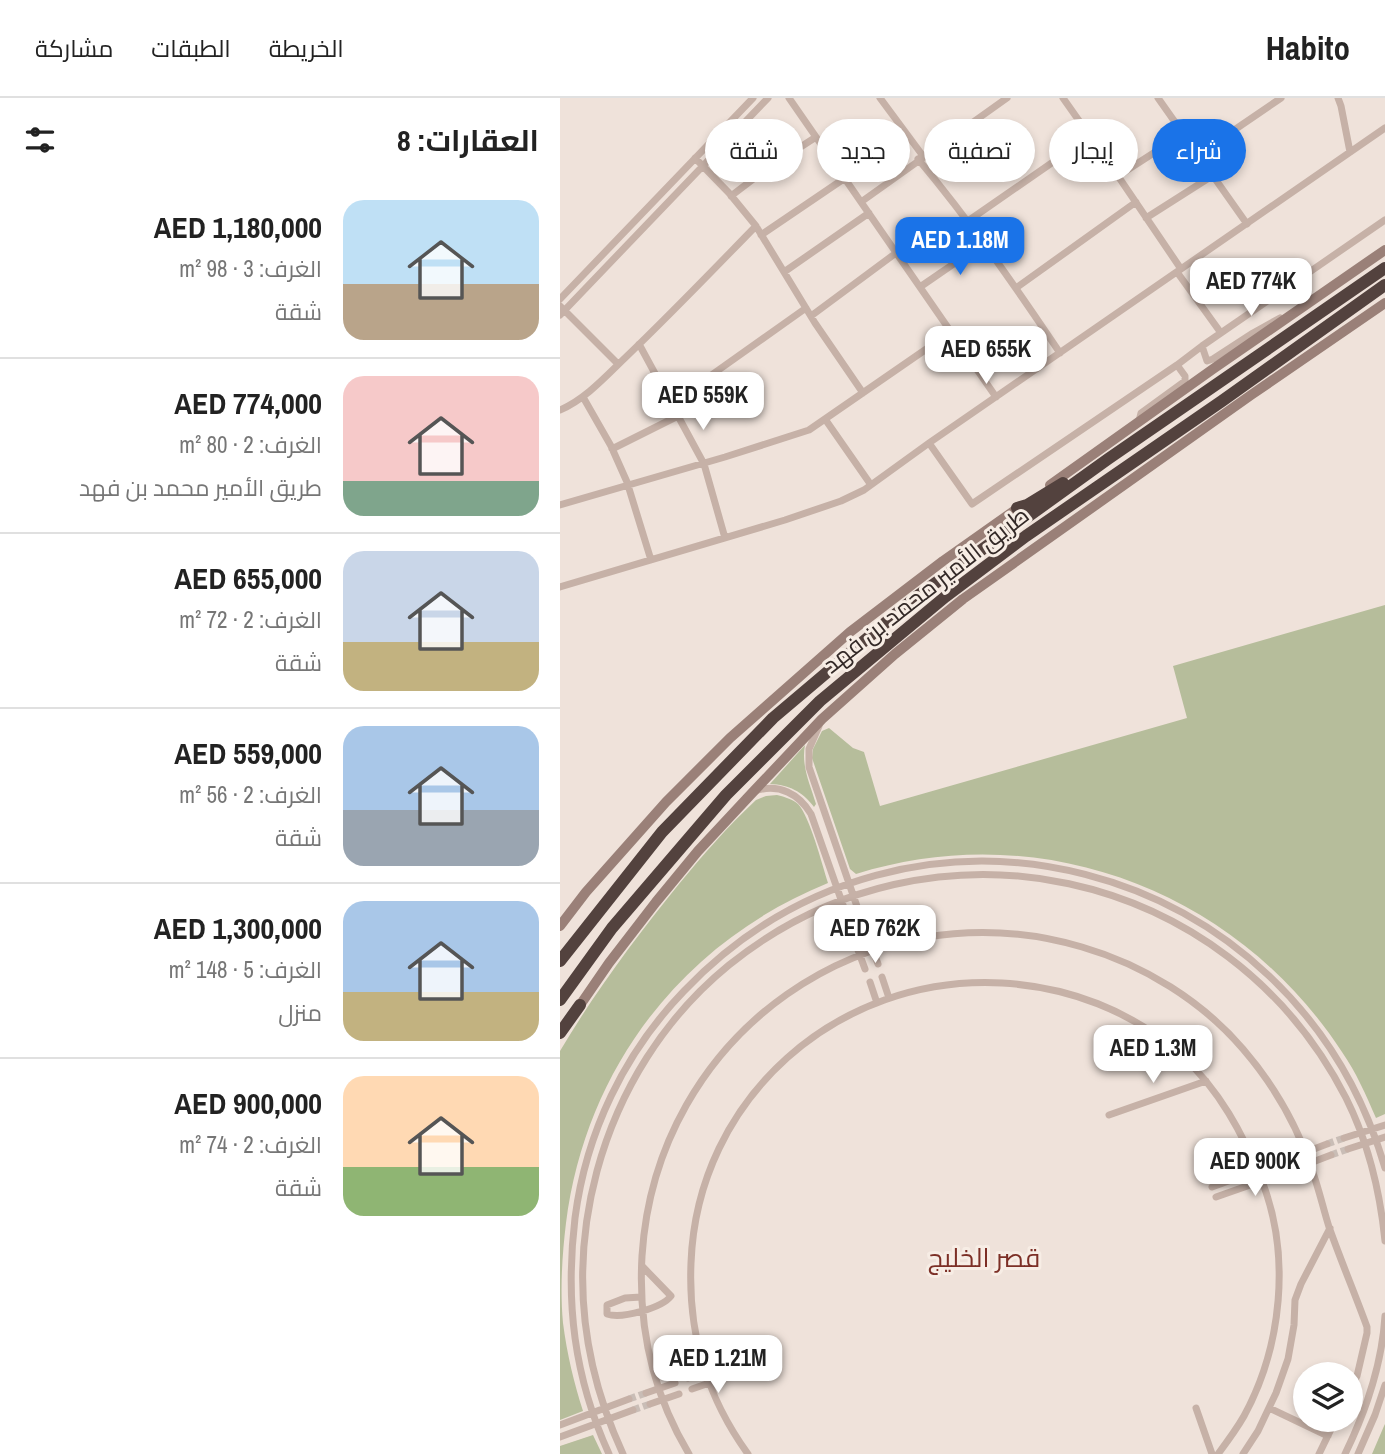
<!DOCTYPE html>
<html lang="ar">
<head>
<meta charset="utf-8">
<style>
	:root { --surface:#fff; --page:#f2f2f2; --text:#222; --muted:#767676; --line:#e0e0e0; --accent:#1a73e8 }
	body { margin:0; font-family:"Archivo Narrow",Cairo,sans-serif; background:var(--page); color:var(--text); direction:rtl; height:100vh; display:flex; flex-direction:column; font-size:26px; white-space:nowrap }
	* { box-sizing:border-box; margin:0 }
	p { font-size:23px; color:var(--muted) }
	.icon { flex:none; width:38px; height:38px; fill:none; stroke:currentColor; stroke-width:2; stroke-linecap:round; stroke-linejoin:round }
	.map { position:relative; flex:1; overflow:hidden; direction:ltr }
	.sheet { display:flex; flex-direction:column; background:var(--surface); width:560px }
	.sheet>* { flex:none }
	.hud { position:absolute; left:21px; top:21px; width:665px; height:63px; direction:rtl; display:flex; gap:14px }
	.buttons { position:absolute; left:733px; top:1264px; display:grid; gap:14px }
	.buttons a { display:grid; place-items:center; width:70px; height:70px; border-radius:50%; background:var(--surface); box-shadow:0 4px 10px #0003; font-size:35px }
	.price { position:absolute; translate:-50% -60px; padding:0 16px; border-radius:14px; background:#fff; color:#222; font-size:23px; line-height:46px; filter:drop-shadow(0 2px 4px #0008) }
	.price::after { content:''; position:absolute; left:50%; top:42px; width:21px; height:16px; margin-left:-10px; background:inherit; clip-path:polygon(0 0,100% 0,50% 100%) }
	.price.active { background:var(--accent); color:#fff }
	ul { padding:0; list-style:none }
	li { display:flex; align-items:center; gap:21px; height:175px; padding:0 21px }
	li+li { border-top:2px solid var(--line) }
	li span { display:grid; place-items:center; flex:none; width:196px; height:140px; border-radius:21px; color:#555 }
	li>.icon { margin-inline-start:auto }
	span .icon { width:84px; height:84px; fill:#fffc; stroke-width:1 }
	li b { font-size:30px }
	h2 { display:flex; justify-content:space-between; align-items:center; height:84px; padding:0 21px; font-size:30px }
	.pill { padding:0 24px; border-radius:32px; background:var(--surface); box-shadow:0 4px 10px #0003; font-size:24px; line-height:63px }
	.pill.active { background:var(--accent); color:#fff }
	header { display:flex; align-items:center; gap:42px; box-sizing:border-box; height:98px; padding:0 35px; background:var(--surface); border-bottom:2px solid var(--line) }
	header strong { font-size:33px }
	nav { display:flex; gap:38px; margin-inline-start:auto; font-size:24px }
	main { display:flex; flex:1; min-height:0 }
	.map>svg:first-child { display:block }
</style>
</head>
<body>
<header>
<strong>Habito</strong>
<nav><a>الخريطة</a><a>الطبقات</a><a>مشاركة</a></nav>
</header>
<main>
<div class="map">
<svg width="825" height="1356" viewBox="0 0 825 1356">
	<rect width="100%" height="100%" fill="#efe2da"/>
	<path fill="#b6bd9b" d="M825 507V1016L816 1020C806 997 796 974 782 954 677 793 481 718 296 776L290 771 252 660 253 651 262 633 269 630 293 650 304 654 320 708 627 620 613 568Z
		M245 647C241 668 250 686 256 706L254 709C242 693 229 687 210 686Z
		M217 697C225 699 232 701 238 706 250 719 262 766 268 785 123 844 26 969 6 1125 2 1158 0 1192 3 1225 7 1256 14 1285 23 1313L0 1322V953C35 894 76 839 119 786 143 757 168 728 196 702L206 698Z
		M825 1326V1356H812L824 1328Z
		M33 1337 42 1356H0V1348Z"/>
	<g fill="none" stroke-linecap="round" stroke-linejoin="round">
		<path stroke="#c9bdb6" stroke-width="7" stroke-dasharray="7 3.5" stroke-linecap="butt" d="M302 823 308 839
			M290 827 295 844
			M767 1046 784 1040
			M771 1057 788 1051
			M724 1075 737 1070
			M69 1301 86 1295
			M73 1312 90 1306"/>
		<path stroke="#c6b1a7" stroke-width="7" d="M229 0 436 299
			M320 0 363 58
			M503 0 558 78 621 171
			M598 0 687 126
			M778 0 781 8 790 54
			M639 56 721 0
			M135 60 169 95 196 128 255 225 303 295
			M358 61C410 123 455 188 500 255
			M558 78 623 36
			M171 98 205 72 256 39
			M301 104 447 0
			M586 120 652 78
			M408 123 529 39
			M201 137 285 80
			M224 174 309 115
			M617 174 661 235
			M360 189 424 145
			M456 190 576 104
			M0 201 193 0
			M0 208 58 266
			M0 217 208 0
			M251 218 336 155
			M79 246 144 366 165 440
			M642 248 647 263 653 261 693 235 720 220
			M23 299 51 348 67 384 91 462
			M112 305 246 210
			M0 312C26 301 47 277 67 258 111 216 153 172 196 128
			M265 321 311 387
			M579 323 581 315 625 283V278L617 267
			M369 345 412 406 617 267 642 248 825 122
			M52 351 118 318
			M0 407 165 359 249 332 391 234
			M0 489 225 422 281 403 304 392 369 345 825 30
			M259 628 249 651V669L302 823
			M195 693C219 685 239 696 251 716L290 827
			M308 839 318 866
			M295 844 305 871
			M322 879 329 900
			M310 884 317 905
			M549 1017 646 983
			M784 1040 825 1027
			M788 1051 825 1039
			M733 1059 767 1046
			M737 1070 771 1057
			M652 1089 720 1064
			M656 1099 724 1075
			M81 1199 65 1200 47 1207V1216C62 1221 102 1210 111 1198L82 1168
			M128 1280 171 1266 175 1276 132 1291
			M86 1295 115 1285
			M90 1306 119 1296
			M636 1310 652 1356
			M709 1310 768 1338
			M0 1327 69 1301
			M0 1339 73 1312
			M49 1356C14 1279 5 1204 15 1120 26 1035 64 955 124 893 349 657 735 759 825 1070
			M63 1356C21 1265 11 1170 37 1073 59 992 104 920 169 867 371 704 668 769 786 1000 808 1044 820 1093 825 1143
			M129 1356C93 1296 78 1228 82 1158 96 935 308 786 522 849 584 867 642 903 683 951 714 987 737 1027 752 1072 759 1091 763 1110 769 1129 781 1163 795 1196 807 1229V1235L797 1278 791 1290
			M188 1356C146 1298 128 1236 131 1165 137 1000 278 876 442 885 508 889 571 912 621 957 659 991 683 1036 702 1083 731 1158 722 1248 684 1318 676 1332 667 1344 658 1356
			M683 1356 698 1333 716 1295 728 1261 734 1227 735 1202 741 1186 770 1130
			M759 1356 776 1321
			M785 1356C806 1313 822 1266 825 1218
			M798 1356 815 1317 825 1287"/>
		<path stroke="#9a8078" stroke-width="10" d="M490 387 653 271 825 152
			M0 828 26 794 106 704 170 640 290 534 383 463 461 408
			M16 913 49 865 96 804 138 753 193 694 262 621 335 556 403 501 691 297 825 205"/>
		<path stroke="#53423e" stroke-width="12" d="M457 410 467 407 503 385
			M0 863 102 734 213 620 356 499 548 361 825 170
			M0 902 52 830 166 697 260 603 385 499 466 438 662 303 825 187
			M0 935 20 907"/>
	</g>
	<g text-anchor="middle" stroke-width="6" stroke-linejoin="round" paint-order="stroke">
		<g font-size="24" fill="#332927" stroke="#f7ede5">
			<text transform="translate(366 492) rotate(-38)" y="8">طريق الأمير محمد بن فهد</text>
		</g>
		<g font-size="26" fill="#7c2f26" stroke="#f7ede5">
			<text x="424" y="1169">قصر الخليج</text>
		</g>
	</g>
</svg>
<div class="buttons">
<a><svg class="icon" aria-label="layers" viewBox="0 0 24 24"><path d="M12 4l9 5-9 5-9-5zM3 14l9 5 9-5"/></svg></a>
</div>
<b class="price active" style="left:400px;top:179px">AED 1.18M</b>
<b class="price" style="left:691px;top:220px">AED 774K</b>
<b class="price" style="left:426px;top:288px">AED 655K</b>
<b class="price" style="left:143px;top:334px">AED 559K</b>
<b class="price" style="left:315px;top:867px">AED 762K</b>
<b class="price" style="left:593px;top:987px">AED 1.3M</b>
<b class="price" style="left:695px;top:1100px">AED 900K</b>
<b class="price" style="left:158px;top:1297px">AED 1.21M</b>
<div class="hud">
<a class="pill active">شراء</a>
<a class="pill">إيجار</a>
<a class="pill">تصفية</a>
<a class="pill">جديد</a>
<a class="pill">شقة</a>
</div>
</div>
<section class="sheet">
<h2>العقارات: 8<svg class="icon" aria-label="filters" viewBox="0 0 24 24"><path d="M4 7h16M4 17h16"/><circle cx="9" cy="7" r="2"/><circle cx="15" cy="17" r="2"/></svg></h2>
<ul>
<li><span style="background:linear-gradient(#bfe0f5 60%,#b9a48a 0)"><svg class="icon" aria-label="home" viewBox="0 0 24 24"><path d="M3 11l9-7 9 7M6 9v11h12V9"/></svg></span><div><b>AED 1,180,000</b><p>الغرف: 3 · 98 m²</p><p>شقة</p></div></li>
<li><span style="background:linear-gradient(#f6c9c9 75%,#7fa58c 0)"><svg class="icon" aria-label="home" viewBox="0 0 24 24"><path d="M3 11l9-7 9 7M6 9v11h12V9"/></svg></span><div><b>AED 774,000</b><p>الغرف: 2 · 80 m²</p><p>طريق الأمير محمد بن فهد</p></div></li>
<li><span style="background:linear-gradient(#c9d6e8 65%,#c2b280 0)"><svg class="icon" aria-label="home" viewBox="0 0 24 24"><path d="M3 11l9-7 9 7M6 9v11h12V9"/></svg></span><div><b>AED 655,000</b><p>الغرف: 2 · 72 m²</p><p>شقة</p></div></li>
<li><span style="background:linear-gradient(#a9c7e8 60%,#9aa5b1 0)"><svg class="icon" aria-label="home" viewBox="0 0 24 24"><path d="M3 11l9-7 9 7M6 9v11h12V9"/></svg></span><div><b>AED 559,000</b><p>الغرف: 2 · 56 m²</p><p>شقة</p></div></li>
<li><span style="background:linear-gradient(#a9c7e8 65%,#c2b280 0)"><svg class="icon" aria-label="home" viewBox="0 0 24 24"><path d="M3 11l9-7 9 7M6 9v11h12V9"/></svg></span><div><b>AED 1,300,000</b><p>الغرف: 5 · 148 m²</p><p>منزل</p></div></li>
<li><span style="background:linear-gradient(#ffd9b3 65%,#8fb573 0)"><svg class="icon" aria-label="home" viewBox="0 0 24 24"><path d="M3 11l9-7 9 7M6 9v11h12V9"/></svg></span><div><b>AED 900,000</b><p>الغرف: 2 · 74 m²</p><p>شقة</p></div></li>
</ul>
</section>
</main>
</body>
</html>
